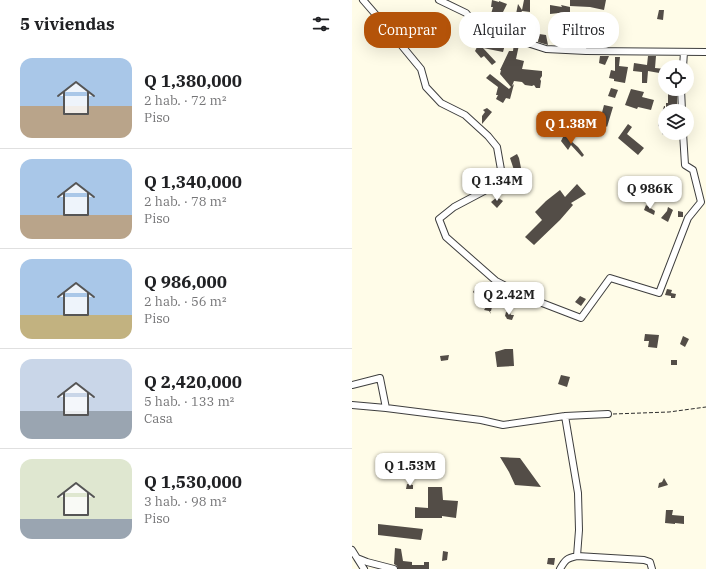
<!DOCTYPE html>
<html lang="es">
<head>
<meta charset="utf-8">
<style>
	:root { --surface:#fff; --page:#f6f6f6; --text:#202124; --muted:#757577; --line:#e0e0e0; --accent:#b45309 }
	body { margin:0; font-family:"IBM Plex Serif",serif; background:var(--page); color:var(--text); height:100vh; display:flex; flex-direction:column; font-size:15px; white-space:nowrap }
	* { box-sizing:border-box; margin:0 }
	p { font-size:13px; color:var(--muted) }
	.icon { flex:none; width:22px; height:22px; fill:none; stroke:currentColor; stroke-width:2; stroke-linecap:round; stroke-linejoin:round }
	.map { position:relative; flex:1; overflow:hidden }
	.sheet { display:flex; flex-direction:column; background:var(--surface); width:352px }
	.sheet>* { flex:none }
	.guide { position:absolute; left:12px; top:12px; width:282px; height:36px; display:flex; gap:8px }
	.controls { position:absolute; left:306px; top:60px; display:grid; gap:8px }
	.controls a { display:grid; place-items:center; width:36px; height:36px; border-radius:50%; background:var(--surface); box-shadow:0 4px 16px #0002; font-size:20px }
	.price { position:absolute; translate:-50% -34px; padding:0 9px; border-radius:8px; background:#fff; color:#222; font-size:13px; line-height:26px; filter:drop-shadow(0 1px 2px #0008) }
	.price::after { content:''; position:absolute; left:50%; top:24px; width:12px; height:9px; margin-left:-6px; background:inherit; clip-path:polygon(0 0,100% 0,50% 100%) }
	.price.selected { background:var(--accent); color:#fff }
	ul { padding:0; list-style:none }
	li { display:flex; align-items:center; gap:12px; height:100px; padding:0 20px }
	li+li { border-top:1px solid var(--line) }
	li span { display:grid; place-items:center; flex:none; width:112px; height:80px; border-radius:12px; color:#555 }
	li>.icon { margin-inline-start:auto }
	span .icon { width:48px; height:48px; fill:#fffc; stroke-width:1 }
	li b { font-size:17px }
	h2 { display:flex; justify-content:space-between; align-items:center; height:48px; padding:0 20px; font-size:17px }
	.chip { padding:0 14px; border-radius:16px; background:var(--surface); box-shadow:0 4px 16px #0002; font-size:14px; line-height:36px }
	.chip.selected { background:var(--accent); color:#fff }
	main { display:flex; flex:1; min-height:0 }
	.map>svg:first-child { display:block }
</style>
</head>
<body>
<main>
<section class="sheet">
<h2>5 viviendas<svg class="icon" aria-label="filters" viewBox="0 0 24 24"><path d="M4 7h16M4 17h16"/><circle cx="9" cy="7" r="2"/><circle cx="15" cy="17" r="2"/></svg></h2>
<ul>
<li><span style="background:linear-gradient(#a9c7e8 60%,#b9a48a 0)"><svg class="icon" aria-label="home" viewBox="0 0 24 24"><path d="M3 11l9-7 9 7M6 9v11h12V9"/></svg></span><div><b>Q 1,380,000</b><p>2 hab. · 72 m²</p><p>Piso</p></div></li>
<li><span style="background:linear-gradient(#a9c7e8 70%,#b9a48a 0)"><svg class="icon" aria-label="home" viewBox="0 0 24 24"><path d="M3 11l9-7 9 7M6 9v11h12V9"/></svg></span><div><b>Q 1,340,000</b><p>2 hab. · 78 m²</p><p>Piso</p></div></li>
<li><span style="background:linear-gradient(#a9c7e8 70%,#c2b280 0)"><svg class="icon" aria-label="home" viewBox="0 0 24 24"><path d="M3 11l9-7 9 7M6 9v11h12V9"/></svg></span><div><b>Q 986,000</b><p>2 hab. · 56 m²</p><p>Piso</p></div></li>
<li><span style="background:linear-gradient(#c9d6e8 65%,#9aa5b1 0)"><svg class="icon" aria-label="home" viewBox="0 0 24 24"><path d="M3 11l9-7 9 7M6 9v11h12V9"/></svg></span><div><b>Q 2,420,000</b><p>5 hab. · 133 m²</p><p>Casa</p></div></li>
<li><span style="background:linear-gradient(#dfe7d0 75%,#9aa5b1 0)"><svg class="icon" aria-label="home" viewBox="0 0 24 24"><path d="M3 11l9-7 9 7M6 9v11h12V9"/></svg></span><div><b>Q 1,530,000</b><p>3 hab. · 98 m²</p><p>Piso</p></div></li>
</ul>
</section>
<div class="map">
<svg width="354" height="569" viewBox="0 0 354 569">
	<rect width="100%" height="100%" fill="#fffce8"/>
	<path fill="#534d47" d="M140 0 147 2V1L155 4 150 14 162 17 161 28 151 26V22L141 21V20L135 19 136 15 139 14 141 7H139Z
		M172 0H178V12L170 11 168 15 164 14 166 4 170 10Z
		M218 0H254L252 10 238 7 218 6Z
		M198 5 210 7 209 5 218 7V13L216 14 219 19 211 22 210 21 208 22 207 13 198 14Z
		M307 10H312L311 20 305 19Z
		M47 13 50 14V18L54 20 49 38 45 32 47 24 45 23 46 18 45 17Z
		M187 34 194 35 196 45 186 42Z
		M136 35 142 43 143 37 154 41 151 52 131 48 144 62 140 65 132 56 129 58 123 51 128 41Z
		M235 35H247V47H235Z
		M162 43 167 45 164 59 172 61 170 69 190 71V76L188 79 189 81 188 88H184L182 85 180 86 173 85 170 82 162 81 160 86 162 84 158 99 154 98 151 103 144 99 146 95H144L146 87 134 78 138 74 157 89 159 87 148 74 149 70H148L157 51H161Z
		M248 56H257L253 65 247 63Z
		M296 56H304L303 68 313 69V74L296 71 295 83H290V72L281 71 282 63 295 65Z
		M263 57H268L267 66 276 67 273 83 262 81V79L257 78 259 70 263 71Z
		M259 88 266 90 263 98 256 96Z
		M279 89 292 92 290 97 302 100 299 110 286 107 285 109 273 105Z
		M316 90H322V92L325 93V109H314V103H316Z
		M252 105 261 107 255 127 248 120Z
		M312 106H313V124L312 128 306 126Z
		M135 108 140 112 130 124V116L133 112 131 110Z
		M276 124 280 127 275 134 292 148 286 155 266 138Z
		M310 133H326L324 139 310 134Z
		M212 135 226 147 232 155 230 157 219 145 216 150 209 141Z
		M165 154 167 158 170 173 161 176 163 179 158 182 161 189 157 192 154 185 155 181 154 175 162 170 158 158Z
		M225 184 234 194 219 203 221 205 208 220 182 245 173 237 190 220 183 212 194 201 208 190 213 197Z
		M145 197 151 201 145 208 139 202Z
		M294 205 303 211 302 215 292 210Z
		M316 207 321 210 316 222 309 218 315 211Z
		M326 211 331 212V217H326Z
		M136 284 140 287 134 294 136 304 138 303 139 306 140 307 139 311H138L139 314 137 311 132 310 134 307 128 301 129 300 121 292 124 287 129 292Z
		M315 289 320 290 319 293 324 294 323 298H319V296L313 295Z
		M153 294 158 295 157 297 159 299 156 305 152 304V302H150Z
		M228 296 234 299 229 306 223 302Z
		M154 312 158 313 159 315H162L160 320 155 319 154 317 153 316Z
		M293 334 307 335 305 348 296 347 297 341H292Z
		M331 336 337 339 333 347 328 344Z
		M153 349H161L162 366 145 367 143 352Z
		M97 355 96 360 89 361 88 356Z
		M319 360H325V365H319Z
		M209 375 218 377 215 387 206 384Z
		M148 457 168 458 189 487 163 485 157 472Z
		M312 478 316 485 306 488 307 483 310 482Z
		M55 484 61 485V489H54Z
		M76 487H90L91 500 106 501 104 518 90 516V518H63V507L76 508Z
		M314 510H321L320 515 332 516V524L323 523V524L313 523Z
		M26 524 71 529 69 540 26 535Z
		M43 548 49 549 51 561 60 562V565H72V562H77V569H46L45 566 42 564Z
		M91 551 96 552 95 560 90 561Z
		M196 558H203L202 565 195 564Z"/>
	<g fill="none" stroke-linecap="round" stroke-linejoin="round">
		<defs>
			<path id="street" d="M11 0 31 23 69 69 74 87 89 103 113 115 136 136 145 147 151 181 102 207 87 219 94 237 144 281 177 298 229 318 258 278 307 293 336 218 349 202 341 170 333 165 331 133
				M87 0 114 13 126 27 194 49 234 51 354 52
				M331 67 332 52
				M329 89 330 111
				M0 385 28 378 34 408
				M0 405 34 408 129 420 151 425 213 416 256 414
				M213 416 226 493 227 530 225 556
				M0 550 5 558 15 562 42 569
				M5 558 12 569
				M208 569C213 560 215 558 225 556L292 560 298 562 300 569"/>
		</defs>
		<use href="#street" stroke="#3e3e3e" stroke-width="8"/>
		<path stroke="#2d2d2d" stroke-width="1" stroke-dasharray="4 2" stroke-linecap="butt" d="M261 414 317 412 354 407"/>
		<use href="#street" stroke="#fff" stroke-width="6"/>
	</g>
</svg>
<div class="controls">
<a><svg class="icon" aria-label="locate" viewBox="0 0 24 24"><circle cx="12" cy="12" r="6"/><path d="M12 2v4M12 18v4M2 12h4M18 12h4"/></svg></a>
<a><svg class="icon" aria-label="layers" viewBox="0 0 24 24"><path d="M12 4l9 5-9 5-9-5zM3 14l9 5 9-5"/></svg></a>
</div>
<b class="price selected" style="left:219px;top:145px">Q 1.38M</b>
<b class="price" style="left:145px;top:202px">Q 1.34M</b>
<b class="price" style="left:298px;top:210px">Q 986K</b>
<b class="price" style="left:157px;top:316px">Q 2.42M</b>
<b class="price" style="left:58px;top:487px">Q 1.53M</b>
<div class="guide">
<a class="chip selected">Comprar</a>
<a class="chip">Alquilar</a>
<a class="chip">Filtros</a>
</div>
</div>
</main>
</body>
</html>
